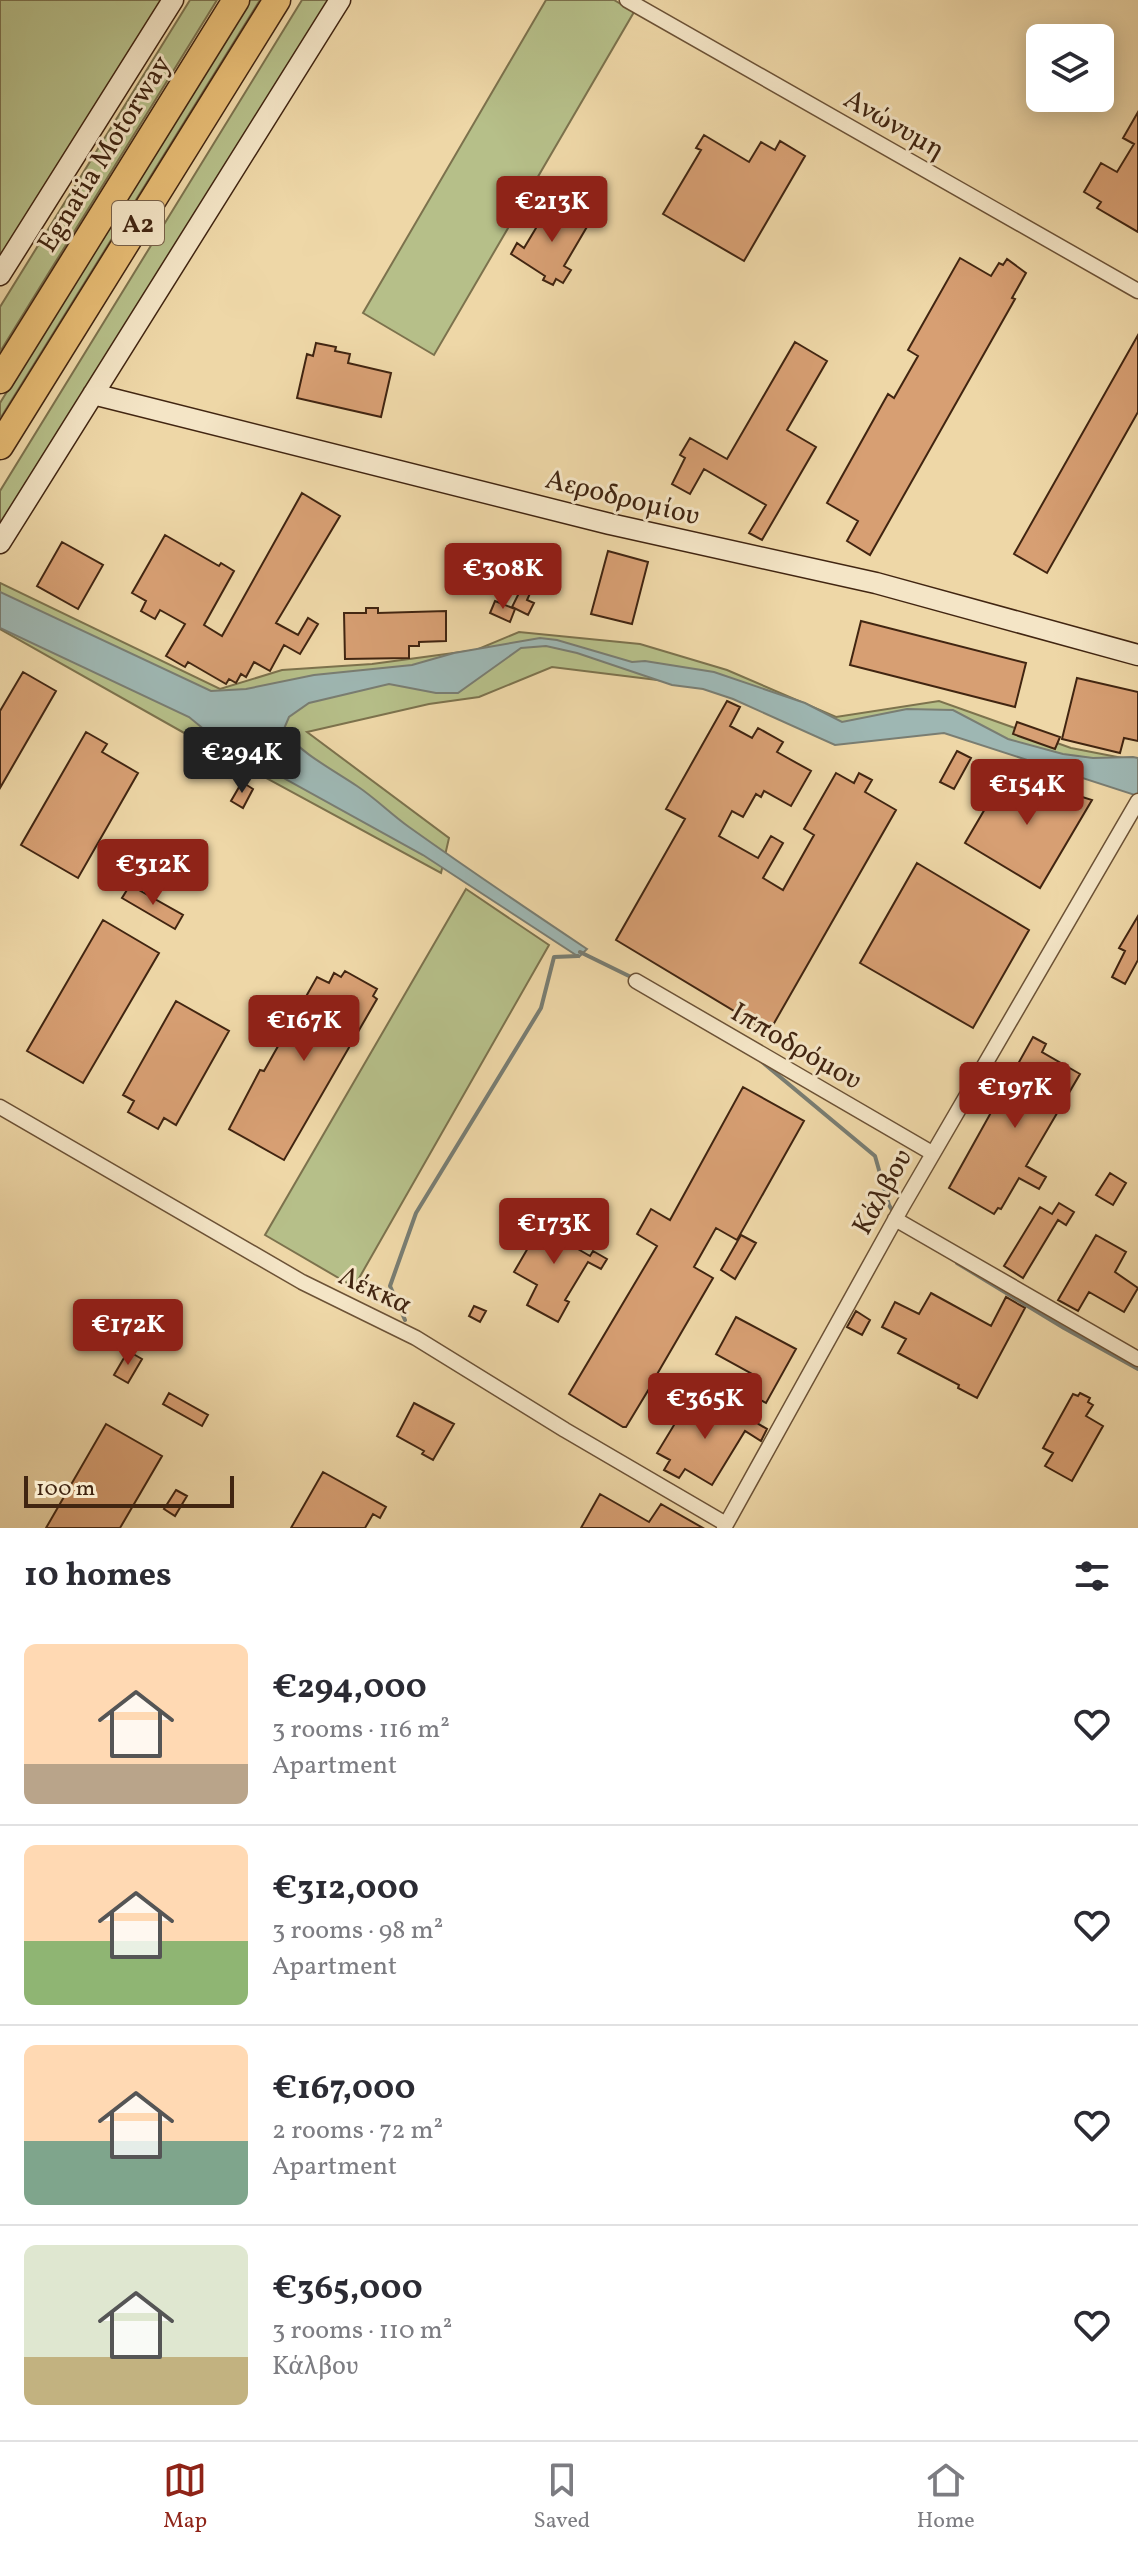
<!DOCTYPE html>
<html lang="en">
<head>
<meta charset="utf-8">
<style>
	:root { --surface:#fff; --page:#f7f7f7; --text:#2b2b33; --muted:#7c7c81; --line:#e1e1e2; --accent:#8f2418 }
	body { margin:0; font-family:Vollkorn,serif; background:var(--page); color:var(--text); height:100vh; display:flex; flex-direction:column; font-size:30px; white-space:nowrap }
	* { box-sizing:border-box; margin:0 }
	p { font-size:26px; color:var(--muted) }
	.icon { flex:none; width:44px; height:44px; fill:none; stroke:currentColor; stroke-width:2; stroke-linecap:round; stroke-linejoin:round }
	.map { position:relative; height:1528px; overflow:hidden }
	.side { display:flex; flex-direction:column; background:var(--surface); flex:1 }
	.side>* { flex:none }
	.controls { position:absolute; left:1026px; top:24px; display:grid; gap:16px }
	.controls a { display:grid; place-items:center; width:88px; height:88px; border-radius:12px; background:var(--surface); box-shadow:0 4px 20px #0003; font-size:40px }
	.scale { position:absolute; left:24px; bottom:20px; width:210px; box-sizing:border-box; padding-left:8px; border:4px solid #412511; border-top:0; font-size:22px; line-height:28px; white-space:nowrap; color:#412511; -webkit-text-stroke:6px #f4e5c6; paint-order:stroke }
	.price { position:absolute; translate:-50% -68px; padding:0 18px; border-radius:8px; background:var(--accent); color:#fff; font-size:26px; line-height:52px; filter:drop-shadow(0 2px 4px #0008) }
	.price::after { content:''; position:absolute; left:50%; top:48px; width:24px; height:18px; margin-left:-12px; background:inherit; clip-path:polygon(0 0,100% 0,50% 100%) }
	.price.active { background:#222; color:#fff }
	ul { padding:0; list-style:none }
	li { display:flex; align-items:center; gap:24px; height:200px; padding:0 24px }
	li+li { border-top:2px solid var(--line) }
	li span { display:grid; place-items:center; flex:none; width:224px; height:160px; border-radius:12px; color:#555 }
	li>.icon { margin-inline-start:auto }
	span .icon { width:96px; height:96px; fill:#fffc; stroke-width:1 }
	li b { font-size:34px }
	h2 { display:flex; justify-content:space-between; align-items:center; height:96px; padding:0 24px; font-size:34px }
	.tab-bar { display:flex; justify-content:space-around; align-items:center; height:112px; border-top:2px solid var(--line); background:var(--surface); font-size:22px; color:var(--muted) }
	.tab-bar a { display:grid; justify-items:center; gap:4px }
	.tab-bar .active { color:var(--accent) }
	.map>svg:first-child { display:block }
</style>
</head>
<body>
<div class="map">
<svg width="1138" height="1528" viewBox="0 0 1138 1528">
	<rect width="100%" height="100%" fill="#eed7a7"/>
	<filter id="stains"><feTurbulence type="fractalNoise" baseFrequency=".0025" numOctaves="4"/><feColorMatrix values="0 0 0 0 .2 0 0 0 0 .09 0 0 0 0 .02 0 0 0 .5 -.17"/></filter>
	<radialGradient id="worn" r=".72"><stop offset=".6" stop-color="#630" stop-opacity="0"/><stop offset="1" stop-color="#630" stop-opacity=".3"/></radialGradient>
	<path fill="#b6bf89" stroke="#7c724d" stroke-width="2" d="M0 0H168L0 269Z
		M190 0H217L0 352V307Z
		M250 0H260L0 419V403Z
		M302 0H330L0 532V491Z
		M546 0H614L634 12 434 355 363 313Z
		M0 583 220 689 282 670 372 664 476 650 519 632 640 644 727 670 836 717 939 701 1071 748 1138 761V795L941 729 823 739 714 687 552 667 479 697 429 704 307 732 449 838 441 873 202 743 0 629Z
		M466 889 549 945 354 1287 265 1235Z"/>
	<path fill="#9eb7b3" stroke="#797d72" stroke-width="2" d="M0 592 211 691 246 689 314 675 412 665 454 653 540 638 557 640 632 662 645 661 714 672 805 703 842 722 907 709 953 710 1008 739 1063 754 1093 758 1133 757 1138 758V796L944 733 835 745 733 699 703 689 672 685 577 653 546 646 521 648 458 693H436L389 684 309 703 289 717 283 731C304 755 330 768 357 786 375 798 391 814 409 827 468 869 527 909 587 949L579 957 423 855 222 744 189 717 0 628Z"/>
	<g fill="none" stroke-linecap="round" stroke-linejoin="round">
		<path stroke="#797d72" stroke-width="4" d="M580 952 633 978
			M761 1061 875 1156 889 1205 895 1215
			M957 1263 1064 1328 1138 1369
			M405 1320 390 1286 416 1213 541 1008 554 957 578 956"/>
	</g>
	<path fill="#d79f73" stroke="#412511" stroke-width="2" d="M1138 112V232L1097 208 1101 202 1084 192 1101 163 1117 172 1134 144 1123 138Z
		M704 135 749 162 761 142 775 150 780 141 805 156 744 261 663 214 701 150 696 148Z
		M551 203 588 225 564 266 571 270 563 283 556 279 553 285 543 280 545 276 511 254 517 243 524 248Z
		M960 258 991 276 999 263 1003 265 1007 259 1026 273 1012 298 1015 299 870 555 847 541 858 521 827 503 888 394 894 398 918 356 908 350Z
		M1138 335V412L1047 573 1014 554Z
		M795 342 827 361 787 430 816 447 762 540 749 533 766 505 704 469 690 494 672 484 685 458 680 455 690 438 727 459Z
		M316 343 336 347 335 351 350 354 348 363 391 373 381 417 297 398 307 354 313 356Z
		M302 493 340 516 276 623 298 635 308 618 318 624 300 654 284 645 270 671 254 662 246 677 241 674 236 683 229 679 226 684 188 662 185 667 166 656 185 624 160 610 155 619 141 611 146 601 132 593 165 535 219 566 221 563 234 571 204 625 222 636Z
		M62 542 103 565 78 609 37 586Z
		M608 551 648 562 632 624 591 614Z
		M523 585 532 589 527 600 534 603 528 615 512 607Z
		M495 601 515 609 510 622 490 613Z
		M366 608H378V613L446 611V641L419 642V646H409V658L345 659 344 613H366Z
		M861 621 1026 663 1015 707 850 665Z
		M23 672 56 691 0 788V711Z
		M1077 678 1138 692V741L1124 738 1120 753 1062 739Z
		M727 701 740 707 730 726 752 738 758 728 783 742 777 752 811 771 791 806 764 791 761 797 756 794 743 817 732 811 719 836 758 858 771 836 783 843 763 878 783 890 814 835 804 829 836 773 854 783 859 773 872 780 865 792 896 810 769 1032 616 940 685 819 666 809Z
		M1017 722 1060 737 1055 749 1013 734Z
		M86 732 107 744 102 752 138 773 78 878 21 845Z
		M957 751 971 758 954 789 940 782Z
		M1006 773 1092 800 1040 888 965 843Z
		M242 782 253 789 243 808 231 801Z
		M917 863 1029 930 973 1028 860 963Z
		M130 885 183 915 175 929 122 898Z
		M1138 916V960L1125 984 1112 977 1125 951 1119 948Z
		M103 920 159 953 83 1083 27 1051Z
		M345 971 377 989 373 996 377 999 284 1160 229 1129 260 1070 264 1071 317 977 329 983 334 973 341 977Z
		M176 1001 229 1031 176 1125 164 1118 158 1129 128 1112 134 1101 123 1095Z
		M1033 1037 1046 1044 1042 1052 1080 1074 1026 1166 1046 1177 1039 1189 1019 1178 1001 1209 998 1208 994 1214 949 1188Z
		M743 1087 804 1121 737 1240 716 1228 694 1267 713 1278 656 1376 660 1379 652 1391 649 1389 626 1427H623L569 1394 657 1246 637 1234 651 1209 670 1220Z
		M1110 1173 1126 1183 1113 1205 1096 1195Z
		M1059 1203 1074 1212 1066 1225 1058 1220 1023 1278 1004 1266 1040 1207 1052 1214Z
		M550 1210 574 1224 564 1241 590 1256 593 1251 607 1259 601 1269 588 1262 565 1300 569 1302 558 1322 527 1305 537 1285 514 1272Z
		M741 1235 756 1243 735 1279 721 1270Z
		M1096 1235 1126 1252 1115 1272 1138 1288 1124 1312 1089 1292 1078 1311 1058 1300Z
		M931 1293 991 1326 1006 1297 1025 1308 977 1398 958 1388 959 1385 898 1353 906 1339 882 1327 895 1302 919 1314Z
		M474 1306 486 1311 480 1322 469 1316Z
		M856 1311 870 1320 862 1335 847 1327Z
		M736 1317 796 1349 766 1403 743 1390 752 1374 716 1354Z
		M128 1351 142 1359 128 1383 114 1375Z
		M169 1393 208 1415 202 1426 163 1404Z
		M1080 1393 1090 1398 1088 1402 1093 1405 1086 1416 1103 1426 1072 1481 1045 1466 1053 1453 1043 1448 1073 1394 1078 1396Z
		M691 1397 735 1423 740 1413 767 1429 761 1441 745 1431 712 1485 685 1469 679 1478 664 1470 670 1460 657 1453Z
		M414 1403 454 1424 433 1460 422 1454 424 1451 397 1436Z
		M106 1424 162 1456 120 1528H46Z
		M323 1472 386 1507 380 1518 373 1514 365 1528H291Z
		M176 1490 187 1496 175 1516 164 1509Z
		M600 1494 649 1522 661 1504 703 1528H581Z"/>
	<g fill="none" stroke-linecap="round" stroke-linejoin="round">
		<defs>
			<path id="street" d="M627 0 1138 291
				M636 981 932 1153
				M0 1107 302 1282 416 1338 565 1430 726 1524
				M895 1219 1138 1359
				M724 1528 902 1207 1138 801"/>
			<path id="secondary" d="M0 275 173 0
				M93 394 610 524 876 583 1138 655
				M0 543 340 0"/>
			<path id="highway" d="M0 380 236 0
				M0 446 277 0"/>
		</defs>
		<use href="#street" stroke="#6c5236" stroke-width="17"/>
		<use href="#secondary" stroke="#412511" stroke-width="23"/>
		<use href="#highway" stroke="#412511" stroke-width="29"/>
		<use href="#street" stroke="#f4e5c6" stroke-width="14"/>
		<use href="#secondary" stroke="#f4e5c6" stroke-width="20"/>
		<use href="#highway" stroke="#e7bc74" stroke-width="26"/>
	</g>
	<g text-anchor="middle" stroke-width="6" stroke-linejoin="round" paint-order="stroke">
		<rect fill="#f4e5c6" stroke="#775f47" stroke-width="2" x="112" y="201" width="52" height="44" rx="6"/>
		<g font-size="26" font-weight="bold" fill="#412511">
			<text x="138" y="232">Α2</text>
		</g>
		<g font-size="28" fill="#412511" stroke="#f4e5c6">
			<text transform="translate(895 123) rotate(30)" y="10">Ανώνυμη</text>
			<text transform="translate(103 153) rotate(-58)" y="10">Egnatia Motorway</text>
			<text transform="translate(623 496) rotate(14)" y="10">Αεροδρομίου</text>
			<text transform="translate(797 1045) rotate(30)" y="10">Ιπποδρόμου</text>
			<text transform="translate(881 1191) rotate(-61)" y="10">Κάλβου</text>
			<text transform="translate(376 1289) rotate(25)" y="10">Λέκκα</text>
		</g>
	</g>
	<rect width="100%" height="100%" filter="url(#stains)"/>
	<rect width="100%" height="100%" fill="url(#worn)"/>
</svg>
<div class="controls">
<a><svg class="icon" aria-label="layers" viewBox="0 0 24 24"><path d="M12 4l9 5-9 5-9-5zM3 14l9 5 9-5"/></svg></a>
</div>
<div class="scale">100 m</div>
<b class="price" style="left:552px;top:244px">€213K</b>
<b class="price" style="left:503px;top:611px">€308K</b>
<b class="price active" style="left:242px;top:795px">€294K</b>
<b class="price" style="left:1027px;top:827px">€154K</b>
<b class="price" style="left:153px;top:907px">€312K</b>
<b class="price" style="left:304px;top:1063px">€167K</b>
<b class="price" style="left:1015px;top:1130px">€197K</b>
<b class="price" style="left:554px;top:1266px">€173K</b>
<b class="price" style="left:128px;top:1367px">€172K</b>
<b class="price" style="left:705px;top:1441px">€365K</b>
</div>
<section class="side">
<h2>10 homes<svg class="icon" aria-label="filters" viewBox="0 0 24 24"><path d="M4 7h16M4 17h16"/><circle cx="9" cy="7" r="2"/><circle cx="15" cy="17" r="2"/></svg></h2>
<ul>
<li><span style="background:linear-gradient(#ffd9b3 75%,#b9a48a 0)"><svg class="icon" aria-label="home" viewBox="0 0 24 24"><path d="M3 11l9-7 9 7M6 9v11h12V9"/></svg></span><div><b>€294,000</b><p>3 rooms · 116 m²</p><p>Apartment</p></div><svg class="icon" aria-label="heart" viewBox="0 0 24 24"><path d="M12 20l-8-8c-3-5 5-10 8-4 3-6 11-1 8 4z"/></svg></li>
<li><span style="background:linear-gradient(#ffd9b3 60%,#8fb573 0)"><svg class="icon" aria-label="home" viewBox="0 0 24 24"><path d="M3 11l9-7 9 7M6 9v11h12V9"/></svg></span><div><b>€312,000</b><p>3 rooms · 98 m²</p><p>Apartment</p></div><svg class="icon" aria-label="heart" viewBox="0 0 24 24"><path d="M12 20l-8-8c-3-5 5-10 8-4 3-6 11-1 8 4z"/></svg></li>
<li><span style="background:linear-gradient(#ffd9b3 60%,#7fa58c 0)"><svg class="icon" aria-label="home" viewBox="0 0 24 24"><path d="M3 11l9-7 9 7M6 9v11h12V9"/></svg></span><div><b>€167,000</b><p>2 rooms · 72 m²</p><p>Apartment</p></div><svg class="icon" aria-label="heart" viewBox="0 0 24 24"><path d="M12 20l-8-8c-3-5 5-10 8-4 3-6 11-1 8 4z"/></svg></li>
<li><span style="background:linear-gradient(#dfe7d0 70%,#c2b280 0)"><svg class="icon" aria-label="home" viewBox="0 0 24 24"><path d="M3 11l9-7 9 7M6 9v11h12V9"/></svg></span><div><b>€365,000</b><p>3 rooms · 110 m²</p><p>Κάλβου</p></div><svg class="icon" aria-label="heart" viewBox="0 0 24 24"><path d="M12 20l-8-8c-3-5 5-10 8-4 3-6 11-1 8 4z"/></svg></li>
</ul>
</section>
<nav class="tab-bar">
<a class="active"><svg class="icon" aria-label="map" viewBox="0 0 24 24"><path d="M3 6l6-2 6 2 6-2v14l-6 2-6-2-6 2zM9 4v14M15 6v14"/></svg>Map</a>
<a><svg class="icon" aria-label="saved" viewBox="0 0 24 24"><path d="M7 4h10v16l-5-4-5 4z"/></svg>Saved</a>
<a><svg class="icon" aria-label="home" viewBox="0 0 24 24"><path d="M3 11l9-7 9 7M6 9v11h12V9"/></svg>Home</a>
</nav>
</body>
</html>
